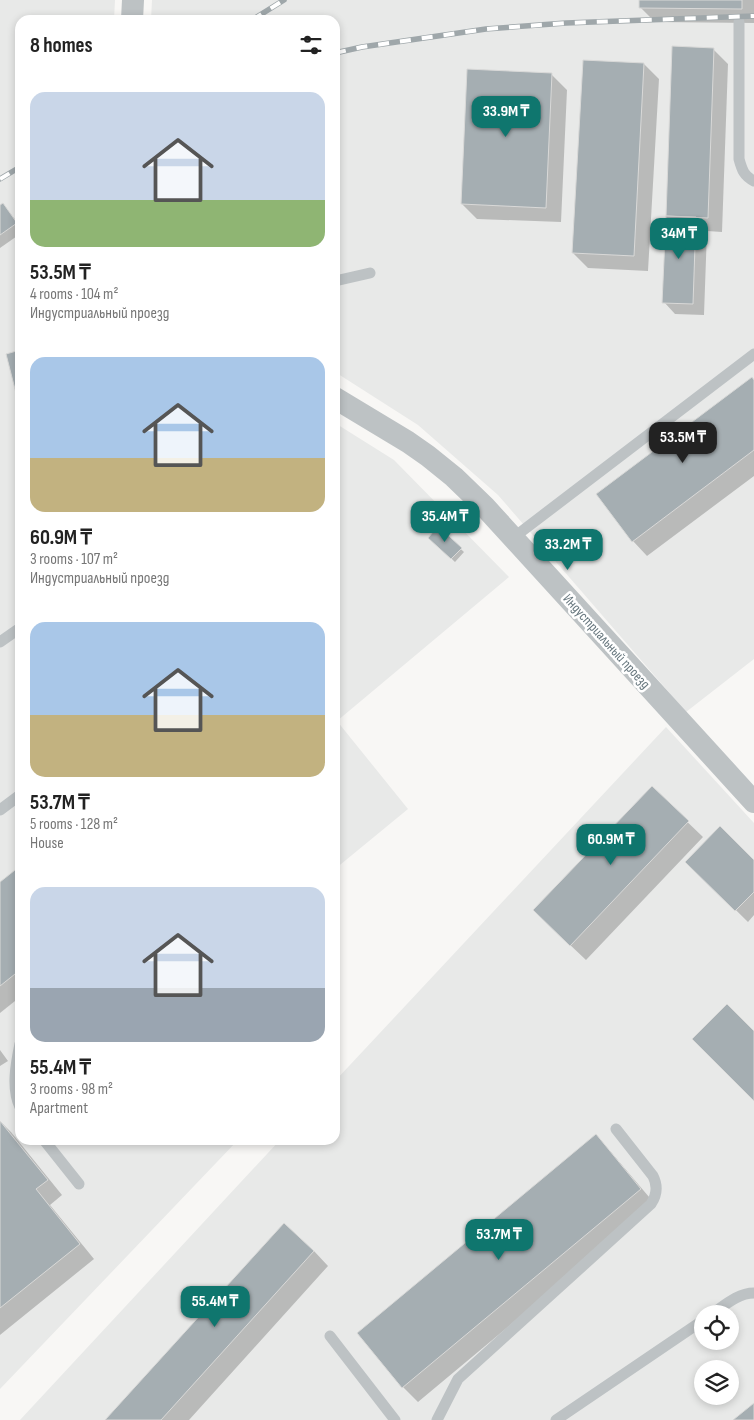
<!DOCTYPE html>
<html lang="en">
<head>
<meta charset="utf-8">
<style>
	:root { --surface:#fff; --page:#f6f6f6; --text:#222; --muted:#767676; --accent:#0f766e }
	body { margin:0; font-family:"Sofia Sans Condensed",sans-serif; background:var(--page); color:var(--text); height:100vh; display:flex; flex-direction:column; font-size:19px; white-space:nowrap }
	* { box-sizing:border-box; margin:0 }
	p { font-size:16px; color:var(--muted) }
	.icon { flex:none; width:28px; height:28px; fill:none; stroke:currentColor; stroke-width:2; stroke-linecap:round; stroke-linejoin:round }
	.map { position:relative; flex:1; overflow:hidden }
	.sheet { position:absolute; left:15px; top:15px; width:325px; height:1130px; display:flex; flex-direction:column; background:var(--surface); border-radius:15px; box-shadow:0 2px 8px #0003 }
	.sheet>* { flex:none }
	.tools { position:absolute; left:694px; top:1305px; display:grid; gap:10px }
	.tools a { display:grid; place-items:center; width:45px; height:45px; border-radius:50%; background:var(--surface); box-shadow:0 2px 8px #0003; font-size:25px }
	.price { position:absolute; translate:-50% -42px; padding:0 11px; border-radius:10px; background:var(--accent); color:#fff; font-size:16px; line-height:32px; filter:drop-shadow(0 1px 2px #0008) }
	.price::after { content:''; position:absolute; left:50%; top:30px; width:15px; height:11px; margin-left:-8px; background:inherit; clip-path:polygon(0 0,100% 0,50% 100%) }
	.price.on { background:#222; color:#fff }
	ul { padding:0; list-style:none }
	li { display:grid; align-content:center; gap:10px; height:265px; padding:0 15px }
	li span { display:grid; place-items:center; height:155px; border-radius:15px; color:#555 }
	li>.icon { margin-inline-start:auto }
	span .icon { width:90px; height:90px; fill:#fffc; stroke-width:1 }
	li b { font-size:21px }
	h2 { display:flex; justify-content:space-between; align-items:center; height:60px; padding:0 15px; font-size:21px }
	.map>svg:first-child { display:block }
</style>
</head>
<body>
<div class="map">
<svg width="754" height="1420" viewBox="0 0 754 1420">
	<rect width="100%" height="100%" fill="#f8f7f5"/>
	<path fill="#e8e9e8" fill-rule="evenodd" d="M0 0H115L114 20H20V1140H238L0 1389Z
		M152 0H754V659L686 712 498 495 418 425 335 372V20H151Z
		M335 423 394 460 509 577 337 721 408 809 335 869Z
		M666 727 754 823V1420H20L280 1140H335V1081ZM702 1314H730V1341H702ZM702 1369H730V1396H702Z"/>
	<path fill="#0003" d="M641 0H754V23L655 22 640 7Z
		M713 49 728 64 722 232 707 231 704 315 675 314 664 302Z
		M644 64 659 79 648 271 588 268 573 253Z
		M552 75 567 90 561 222 477 219 462 204Z
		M3 205 10 213 20 226V234L0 248V207Z
		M754 381V476L647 556 633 541Z
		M438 528 464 552 455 562 430 538Z
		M652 788 703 837 586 960 549 925Z
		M754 861V915L748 922 687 862Z
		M20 867V997L0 1013V883Z
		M0 1050 8 1061 0 1066Z
		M0 1121 11 1132 62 1195 50 1205 94 1259 0 1335Z
		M596 1136 610 1151 655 1204 418 1402 403 1387Z
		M314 1251 328 1266 189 1420H106Z"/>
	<path fill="#a5aeb2" stroke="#d9d9d8" d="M639 0H742V9L639 8Z
		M672 46 714 48 708 218 666 216Z
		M583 60 644 63 634 256 572 253Z
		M467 69 552 73 546 208 461 204Z
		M3 203 17 223 0 235V205Z
		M666 216 696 217 693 304 662 303Z
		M20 350V400L18 401 6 354Z
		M752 377 754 380V450L632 542 596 494Z
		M438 526 462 548 451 559 428 538Z
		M652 786 689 821 570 946 533 910Z
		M720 826 754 860V892L735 911 685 862Z
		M20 866V970L0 986V882Z
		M727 1004 754 1031V1101L692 1039Z
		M0 1121 48 1180 36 1189 80 1244 0 1308Z
		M596 1134 641 1189 402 1388 357 1333Z
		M284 1223 314 1251 161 1420H105Z
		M754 1403V1420H733Z"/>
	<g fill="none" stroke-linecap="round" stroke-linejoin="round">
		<path stroke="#bdc2c4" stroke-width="11" d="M739 22V159C742 170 744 176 754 181
			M335 281 370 273
			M513 538 754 354
			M0 642 20 628
			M0 810 20 795
			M20 1044C16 1063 11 1089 20 1107
			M44 1140 79 1184
			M712 1314C725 1305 738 1293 754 1293
			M330 1336 395 1420
			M437 1420 458 1379 651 1204C657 1195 658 1186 653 1176L616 1129
			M556 1420 702 1321"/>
		<path stroke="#bdc2c4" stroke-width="22" d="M132 20 133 0
			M335 398 408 442 428 456 454 477 485 507 754 802"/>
		<defs>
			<path id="rail" d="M252 20 284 0
				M335 53 362 47 486 29 566 23 754 16
				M0 179 20 167"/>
		</defs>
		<use href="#rail" stroke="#9fa7aa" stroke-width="5.5"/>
		<use href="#rail" stroke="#fff" stroke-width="4" stroke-dasharray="11" stroke-linecap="butt"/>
	</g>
	<g text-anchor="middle" stroke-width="5" stroke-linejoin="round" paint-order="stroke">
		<g font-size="14" fill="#66767d" stroke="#fff">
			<text transform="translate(607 641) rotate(48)" y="5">Индустриальный проезд</text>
		</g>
	</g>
</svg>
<div class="tools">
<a><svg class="icon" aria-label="locate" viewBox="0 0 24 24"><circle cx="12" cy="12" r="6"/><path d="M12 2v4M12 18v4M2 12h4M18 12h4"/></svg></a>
<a><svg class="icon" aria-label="layers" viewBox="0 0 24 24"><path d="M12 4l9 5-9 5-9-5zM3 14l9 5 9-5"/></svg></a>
</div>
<b class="price" style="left:506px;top:138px">33.9M ₸</b>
<b class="price" style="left:679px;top:260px">34M ₸</b>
<b class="price on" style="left:683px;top:464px">53.5M ₸</b>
<b class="price" style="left:445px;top:543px">35.4M ₸</b>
<b class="price" style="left:568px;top:571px">33.2M ₸</b>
<b class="price" style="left:611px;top:866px">60.9M ₸</b>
<b class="price" style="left:499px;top:1261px">53.7M ₸</b>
<b class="price" style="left:215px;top:1328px">55.4M ₸</b>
<section class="sheet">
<h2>8 homes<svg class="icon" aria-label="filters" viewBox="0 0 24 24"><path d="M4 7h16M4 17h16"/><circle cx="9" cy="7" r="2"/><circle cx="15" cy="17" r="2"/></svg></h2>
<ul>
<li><span style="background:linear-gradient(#c9d6e8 70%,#8fb573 0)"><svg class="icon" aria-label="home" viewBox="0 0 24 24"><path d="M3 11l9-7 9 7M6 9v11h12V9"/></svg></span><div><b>53.5M ₸</b><p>4 rooms · 104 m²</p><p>Индустриальный проезд</p></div></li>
<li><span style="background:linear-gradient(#a9c7e8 65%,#c2b280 0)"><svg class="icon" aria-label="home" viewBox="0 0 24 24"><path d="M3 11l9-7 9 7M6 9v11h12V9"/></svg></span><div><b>60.9M ₸</b><p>3 rooms · 107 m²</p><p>Индустриальный проезд</p></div></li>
<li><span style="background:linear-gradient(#a9c7e8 60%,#c2b280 0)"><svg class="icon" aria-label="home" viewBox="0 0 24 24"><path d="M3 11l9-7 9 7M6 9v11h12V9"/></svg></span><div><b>53.7M ₸</b><p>5 rooms · 128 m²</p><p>House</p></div></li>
<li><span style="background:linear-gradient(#c9d6e8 65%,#9aa5b1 0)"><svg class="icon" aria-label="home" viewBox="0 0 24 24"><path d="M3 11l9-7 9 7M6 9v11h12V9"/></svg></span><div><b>55.4M ₸</b><p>3 rooms · 98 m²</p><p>Apartment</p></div></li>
</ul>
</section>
</div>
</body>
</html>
